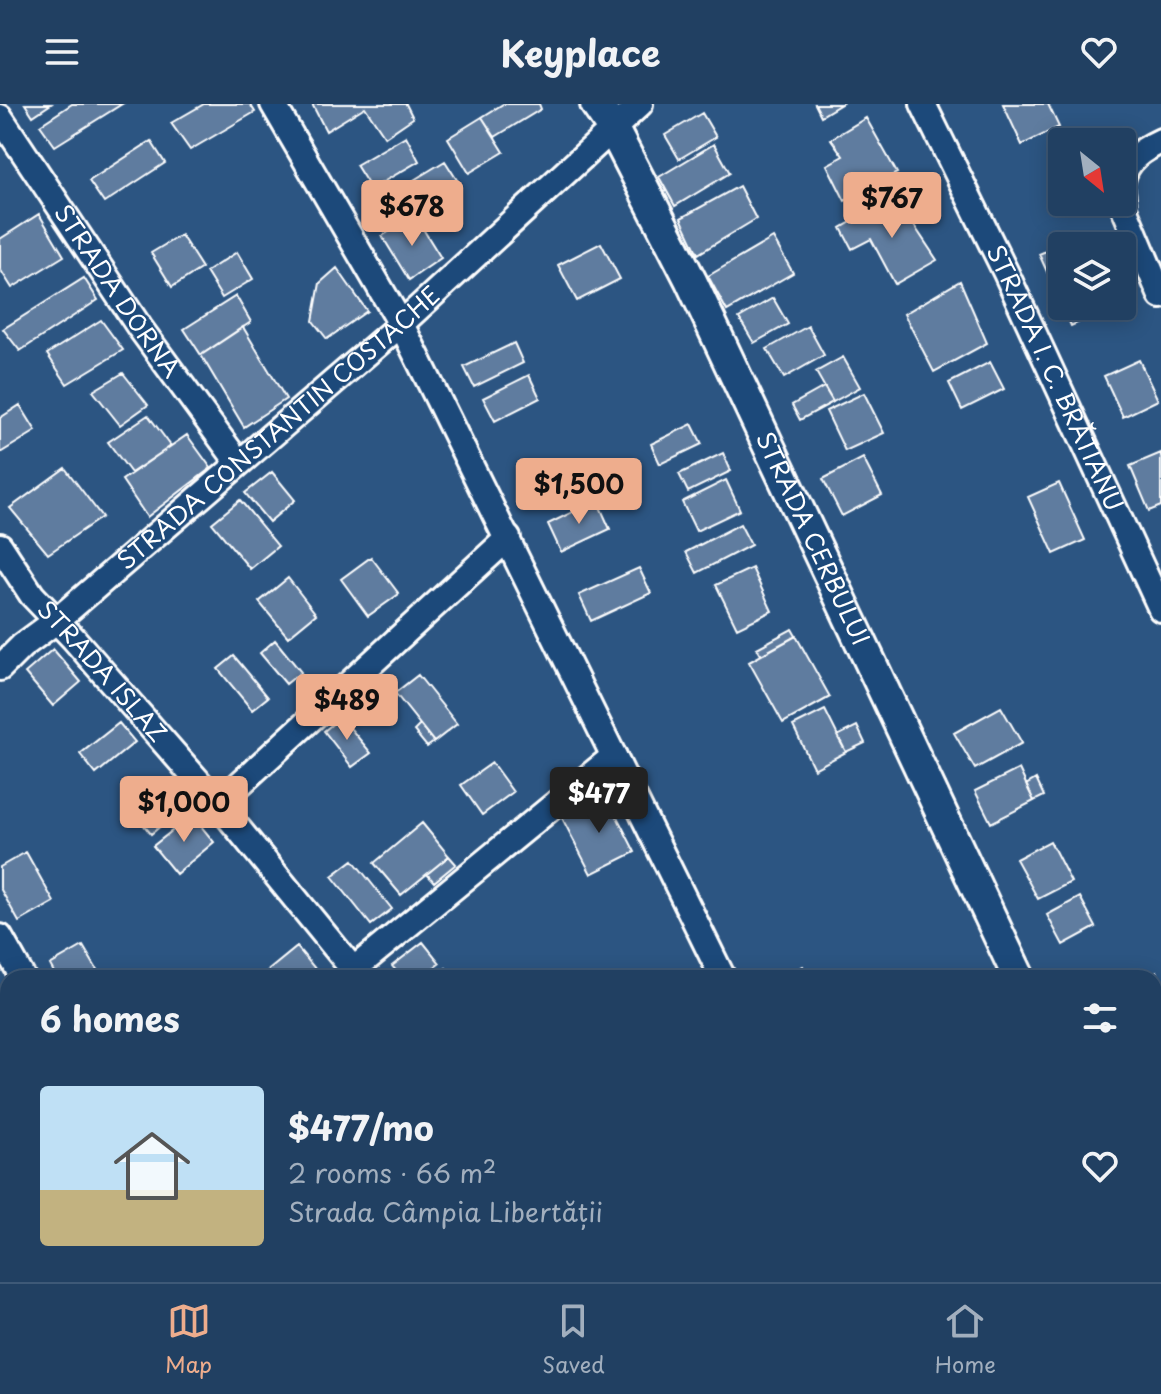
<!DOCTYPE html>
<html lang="en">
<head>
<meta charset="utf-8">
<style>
	:root { --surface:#214062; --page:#2d4b6b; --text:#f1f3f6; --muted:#a2afbe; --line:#3e5977; --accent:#eead8d }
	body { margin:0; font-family:"Playpen Sans",sans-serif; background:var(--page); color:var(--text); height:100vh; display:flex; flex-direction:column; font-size:30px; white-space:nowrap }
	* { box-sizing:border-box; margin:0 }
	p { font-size:26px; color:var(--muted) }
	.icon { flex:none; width:44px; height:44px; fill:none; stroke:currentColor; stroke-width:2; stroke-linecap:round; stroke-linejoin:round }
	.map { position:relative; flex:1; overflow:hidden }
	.sheet { position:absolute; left:0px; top:866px; width:1162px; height:312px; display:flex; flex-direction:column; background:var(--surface); border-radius:24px 24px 0 0; box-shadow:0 4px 20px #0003,0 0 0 2px var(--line) }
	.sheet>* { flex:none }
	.needle { width:52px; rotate:150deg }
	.controls { position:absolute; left:1048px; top:24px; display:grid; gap:16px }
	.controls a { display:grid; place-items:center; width:88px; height:88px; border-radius:8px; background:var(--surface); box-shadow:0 4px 20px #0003,0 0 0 2px var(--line); font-size:40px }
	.price { position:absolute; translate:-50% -68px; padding:0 18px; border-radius:8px; background:var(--accent); color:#111; font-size:26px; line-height:52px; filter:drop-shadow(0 2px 4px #0008) }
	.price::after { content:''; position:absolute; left:50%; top:48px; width:24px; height:18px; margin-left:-12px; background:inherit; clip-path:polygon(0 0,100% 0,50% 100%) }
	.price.current { background:#222; color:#fff }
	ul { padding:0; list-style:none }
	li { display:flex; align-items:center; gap:24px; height:200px; padding:0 40px }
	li+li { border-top:2px solid var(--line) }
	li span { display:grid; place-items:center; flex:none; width:224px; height:160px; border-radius:8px; color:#555 }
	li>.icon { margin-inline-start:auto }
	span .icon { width:96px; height:96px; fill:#fffc; stroke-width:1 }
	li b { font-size:34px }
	h2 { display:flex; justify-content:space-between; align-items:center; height:96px; padding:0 40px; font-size:34px }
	header { display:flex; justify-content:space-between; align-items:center; height:104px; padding:0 40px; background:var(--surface); font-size:36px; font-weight:700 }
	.menu { display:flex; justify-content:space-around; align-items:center; height:112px; border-top:2px solid var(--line); background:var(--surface); font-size:22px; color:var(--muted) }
	.menu a { display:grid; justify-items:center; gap:4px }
	.menu .current { color:var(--accent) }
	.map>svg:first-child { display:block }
</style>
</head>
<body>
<header><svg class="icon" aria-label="menu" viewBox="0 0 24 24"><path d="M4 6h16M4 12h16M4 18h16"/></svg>Keyplace<svg class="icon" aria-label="heart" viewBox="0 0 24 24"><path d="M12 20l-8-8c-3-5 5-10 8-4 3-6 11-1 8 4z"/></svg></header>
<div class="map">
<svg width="1161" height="1178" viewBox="0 0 1161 1178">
	<rect width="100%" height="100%" fill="#2c5582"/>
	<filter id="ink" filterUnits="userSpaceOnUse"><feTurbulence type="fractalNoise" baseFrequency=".0125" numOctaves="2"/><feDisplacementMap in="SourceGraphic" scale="16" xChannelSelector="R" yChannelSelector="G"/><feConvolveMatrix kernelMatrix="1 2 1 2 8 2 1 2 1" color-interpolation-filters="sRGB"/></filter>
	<g filter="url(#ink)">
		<path fill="#5e7c9f" stroke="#fff" stroke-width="2" d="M25 0H51L33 12Z
			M72 0H122L55 42 40 21Z
			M204 0H250L255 8 190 46 171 19Z
			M312 0H406L413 14 385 33 365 3 326 27Z
			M503 0H539L541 5 495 33 482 13Z
			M815 0H841L821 12Z
			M1003 0H1048L1059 23 1022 41Z
			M702 9 716 33 679 55 665 31Z
			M482 13 504 48 469 69 448 34Z
			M866 14 897 69 845 97 827 61 843 52 831 35Z
			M406 32 419 57 371 85 356 61Z
			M151 37 165 59 104 99 89 77Z
			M714 40 730 69 675 102 659 73Z
			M445 57 457 76 388 118 376 99Z
			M739 82 756 115 698 150 681 114Z
			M895 93 937 156 895 180 871 135 852 145 841 124Z
			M39 110 64 152 12 184 0 165V135Z
			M415 112 441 154 409 176 382 132Z
			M181 131 202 164 172 183 151 149Z
			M1083 131 1088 142H1062V201L1039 150Z
			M773 134 793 169 727 207 708 172Z
			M601 139 620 175 577 197 558 161Z
			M237 148 253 175 222 194 206 168Z
			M337 164 367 207 327 235 313 217 320 179Z
			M84 174 98 196 20 247 3 225Z
			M960 177 987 239 934 268 904 210Z
			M236 192 251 218 201 251 184 225Z
			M773 194 788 220 754 239 739 214Z
			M1062 202H1114L1071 222Z
			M101 216 123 246 67 280 47 250Z
			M808 222 824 251 784 274 767 245Z
			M243 223 286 295 244 323 201 251Z
			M514 239 523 259 474 283 464 263Z
			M843 253 860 283 833 298 816 268Z
			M1139 256 1158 296 1123 313 1104 272Z
			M990 258 1004 285 962 306 949 279Z
			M123 269 148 301 120 321 93 287Z
			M529 271 540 294 495 317 483 294Z
			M824 283 833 298 800 316 792 301Z
			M864 289 884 329 845 347 826 307Z
			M20 301 36 327 0 349V314Z
			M148 311 171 342 131 369 108 338Z
			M692 320 702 340 660 360 651 340Z
			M187 331 211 364 147 413 122 376Z
			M723 349 731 367 688 388 679 370Z
			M1161 349V402L1149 407 1130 362Z
			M863 354 882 391 842 412 823 375Z
			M65 364 102 413 48 450 10 404Z
			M272 368 295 396 269 418 245 389Z
			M726 376 740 406 696 427 682 398Z
			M1059 379 1085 436 1054 450 1028 393Z
			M240 396 278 442 250 465 212 419Z
			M597 396 610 425 561 448 548 420Z
			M740 420 751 441 697 469 686 448Z
			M371 453 399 490 368 512 341 475Z
			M639 464 651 489 591 517 579 491Z
			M752 464 772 507 737 524 716 481Z
			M288 474 316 510 288 533 259 498Z
			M792 525 796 532 761 551 757 544Z
			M796 532 830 593 783 619 749 558Z
			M275 536 301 568 286 580 260 549Z
			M53 545 81 578 53 602 25 569Z
			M234 552 268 593 252 606 218 565Z
			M418 571 457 620 434 638 395 589Z
			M1001 603 1022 639 975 665 954 629Z
			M825 606 846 648 814 665 793 622Z
			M341 613 371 649 352 663 324 627Z
			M119 619 135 638 96 670 80 650Z
			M420 621 434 638 427 643 414 627Z
			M857 622 865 639 846 648 837 632Z
			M492 659 513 688 482 711 461 681Z
			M1019 665 1034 697 991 719 975 687Z
			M1036 675 1044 692 1034 697 1026 681Z
			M161 686 179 707 151 730 134 709Z
			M606 691 635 748 591 770 562 714Z
			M192 711 214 738 176 770 153 742Z
			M422 719 449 752 401 791 374 759Z
			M1050 737 1071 778 1038 795 1016 755Z
			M26 748 54 798 19 818 0 784V763Z
			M449 752 456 760 434 778 427 770Z
			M353 756 392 805 371 821 332 772Z
			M1080 793 1096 823 1063 841 1047 811Z
			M423 838 440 859 420 874H402L392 862Z
			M83 842 102 874H57L50 861Z
			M297 843 317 867 308 874H259Z
			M803 862 808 874H779Z
			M446 864 454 874H433Z
			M1157 867 1161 877V907L1154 911V874H1142Z
			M1161 919V966L1154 950V922Z
			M0 968 8 969V987H0Z
			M0 1022 8 1025V1053L0 1050Z
			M500 1170H544L534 1178H507Z"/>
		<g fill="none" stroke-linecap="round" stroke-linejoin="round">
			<defs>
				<g id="minor">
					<path d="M273 0 401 220 723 874"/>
					<path id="s1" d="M923 0 1006 169 1161 505"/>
					<path id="s2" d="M0 13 140 224 238 358"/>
					<path d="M1122 76C1127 55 1142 46 1161 37"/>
					<path d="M1122 87 1124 104 1161 192"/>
					<path id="s3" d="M0 442 32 491 74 535 218 700 360 874"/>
					<path id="s4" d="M0 564 22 542 56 517 401 220 640 0"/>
					<path d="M218 700 508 434"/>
					<path d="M0 833 23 874"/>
					<path d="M353 866 614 652"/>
					<path d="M1154 1019 1161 1013"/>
					<path d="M186 1170 190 1178"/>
					<path d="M618 1170 625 1178"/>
					<path d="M869 1170 873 1178"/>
					<path d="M957 1178 967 1170"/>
				</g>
				<g id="tertiary">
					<path id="s5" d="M596 0 613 25 691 177 1019 874"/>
					<path d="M1154 1148 1161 1160"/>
				</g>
			</defs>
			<use href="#minor" stroke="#fff" stroke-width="30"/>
			<use href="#tertiary" stroke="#fff" stroke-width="36"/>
			<use href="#minor" stroke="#1f4a7a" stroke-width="24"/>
			<use href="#tertiary" stroke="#1f4a7a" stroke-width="30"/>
		</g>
	</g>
	<g text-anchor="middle" stroke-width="6" stroke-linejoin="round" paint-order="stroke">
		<g font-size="24" fill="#fff" stroke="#1f4a7a">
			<text dy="8" stroke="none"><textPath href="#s2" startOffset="210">STRADA DORNA</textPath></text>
			<text dy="8" stroke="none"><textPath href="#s1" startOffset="304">STRADA I. C. BRĂTIANU</textPath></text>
			<text dy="8" stroke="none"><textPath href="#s4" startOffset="368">STRADA CONSTANTIN COSTACHE</textPath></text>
			<text dy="8" stroke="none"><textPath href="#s5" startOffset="486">STRADA CERBULUI</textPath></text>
			<text dy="8" stroke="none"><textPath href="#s3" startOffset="162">STRADA ISLAZ</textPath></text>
		</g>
	</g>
</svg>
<div class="controls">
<a><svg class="needle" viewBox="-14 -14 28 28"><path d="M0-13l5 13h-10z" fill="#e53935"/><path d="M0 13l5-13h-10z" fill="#a2afbe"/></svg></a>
<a><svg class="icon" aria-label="layers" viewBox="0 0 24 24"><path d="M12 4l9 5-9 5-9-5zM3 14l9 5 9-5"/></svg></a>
</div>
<b class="price" style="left:892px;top:136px">$767</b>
<b class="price" style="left:412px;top:144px">$678</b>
<b class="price" style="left:579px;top:422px">$1,500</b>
<b class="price" style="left:347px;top:638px">$489</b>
<b class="price current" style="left:599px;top:731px">$477</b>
<b class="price" style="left:184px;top:740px">$1,000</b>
<section class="sheet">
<h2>6 homes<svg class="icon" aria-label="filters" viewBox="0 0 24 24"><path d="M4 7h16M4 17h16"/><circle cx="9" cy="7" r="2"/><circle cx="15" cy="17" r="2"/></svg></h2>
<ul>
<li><span style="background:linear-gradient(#bfe0f5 65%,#c2b280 0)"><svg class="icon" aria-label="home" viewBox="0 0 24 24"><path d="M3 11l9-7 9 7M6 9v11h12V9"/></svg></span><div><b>$477/mo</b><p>2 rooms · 66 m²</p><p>Strada Câmpia Libertății</p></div><svg class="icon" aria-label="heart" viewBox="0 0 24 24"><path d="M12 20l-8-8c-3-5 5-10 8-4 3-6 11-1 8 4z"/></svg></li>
</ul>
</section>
</div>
<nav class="menu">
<a class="current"><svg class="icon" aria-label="map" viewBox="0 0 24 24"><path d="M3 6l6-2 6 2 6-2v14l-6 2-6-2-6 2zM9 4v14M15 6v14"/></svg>Map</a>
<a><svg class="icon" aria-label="saved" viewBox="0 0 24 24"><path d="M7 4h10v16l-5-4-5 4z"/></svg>Saved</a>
<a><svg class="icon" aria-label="home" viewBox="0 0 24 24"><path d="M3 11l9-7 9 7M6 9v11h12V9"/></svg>Home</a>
</nav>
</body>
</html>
